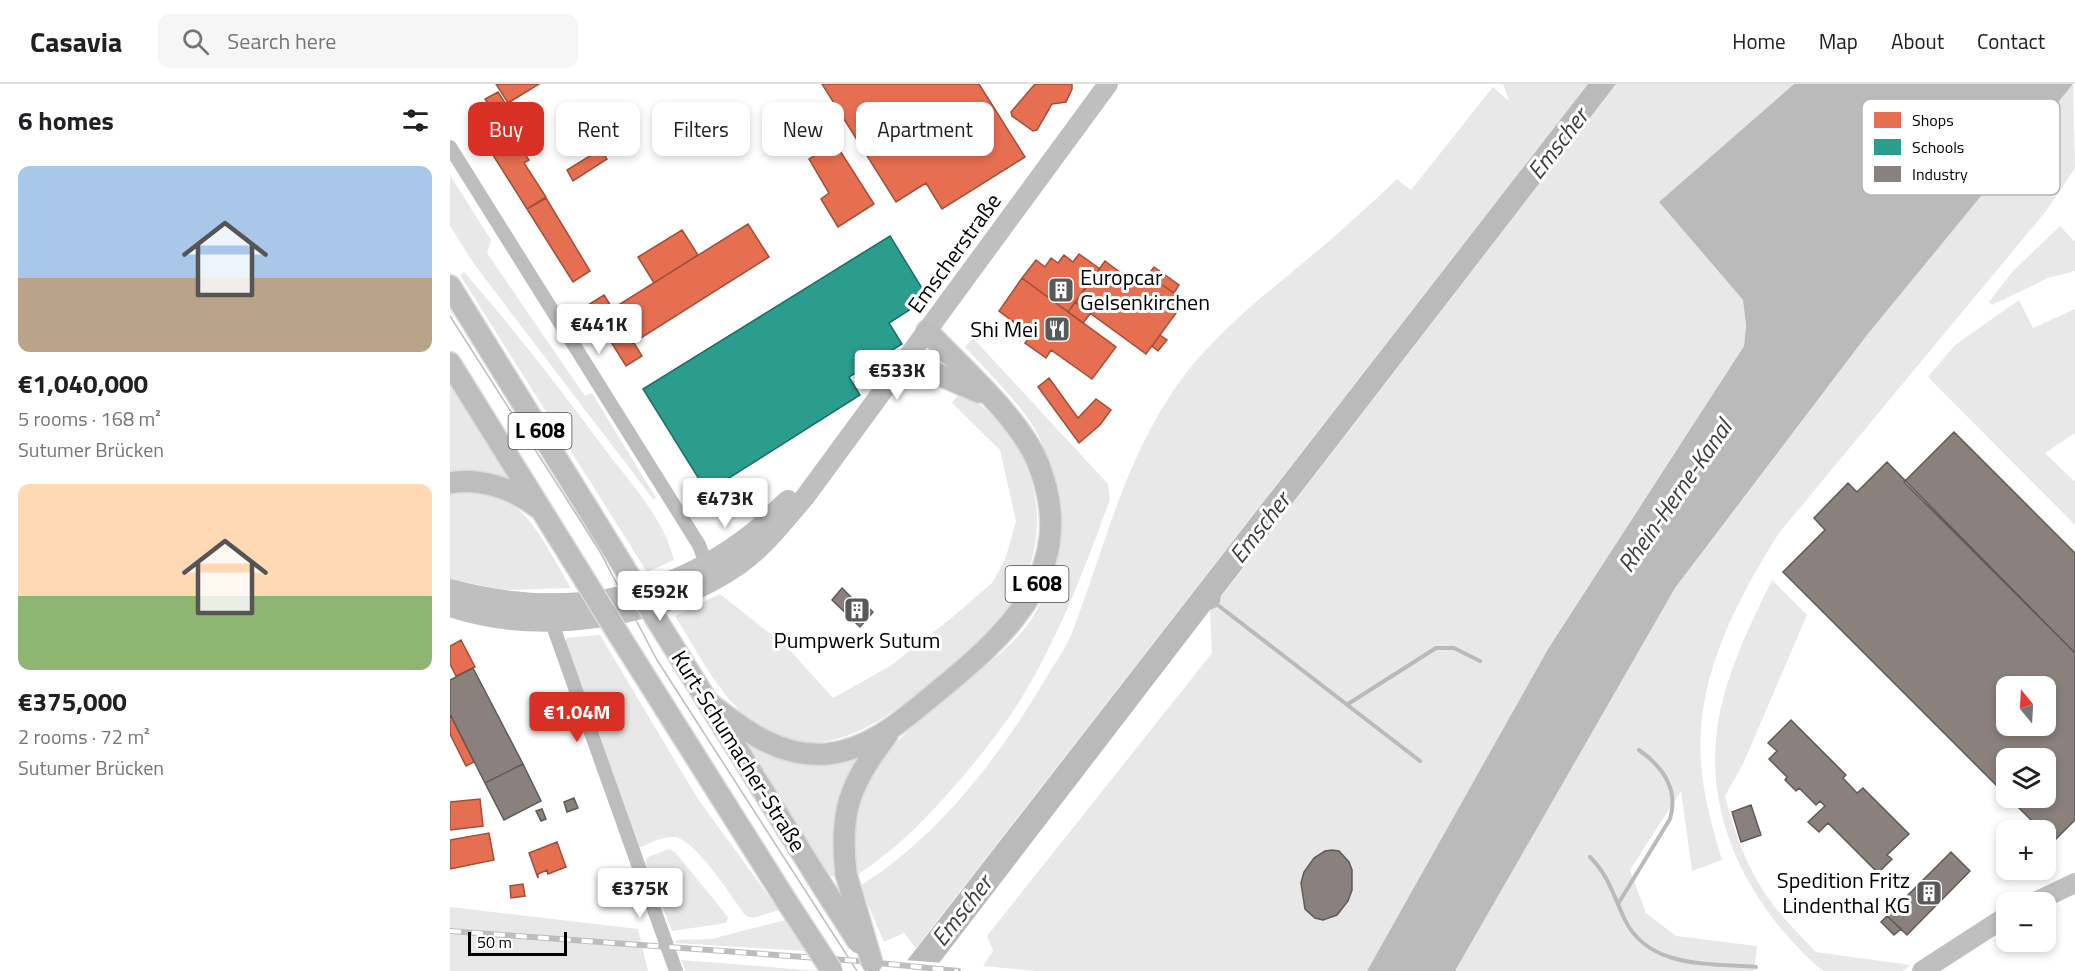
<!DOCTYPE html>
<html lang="en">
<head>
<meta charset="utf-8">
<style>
	:root { --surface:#fff; --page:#f6f6f6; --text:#202124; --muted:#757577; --line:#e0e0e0; --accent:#d93025 }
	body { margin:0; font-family:"Titillium Web",sans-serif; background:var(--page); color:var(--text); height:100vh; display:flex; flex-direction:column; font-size:22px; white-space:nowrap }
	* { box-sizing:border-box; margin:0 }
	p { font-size:20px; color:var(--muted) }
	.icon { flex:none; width:33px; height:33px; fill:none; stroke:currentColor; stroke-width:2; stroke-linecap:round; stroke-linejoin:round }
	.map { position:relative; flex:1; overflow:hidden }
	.panel { display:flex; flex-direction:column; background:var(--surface); width:450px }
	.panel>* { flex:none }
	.banner { position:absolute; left:18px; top:18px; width:570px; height:54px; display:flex; gap:12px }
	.needle { width:39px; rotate:342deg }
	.buttons { position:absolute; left:1546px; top:592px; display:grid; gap:12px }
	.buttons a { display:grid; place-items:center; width:60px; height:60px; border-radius:12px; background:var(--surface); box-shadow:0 3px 9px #0003; font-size:30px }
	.scale { position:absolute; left:18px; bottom:15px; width:99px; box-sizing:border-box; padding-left:6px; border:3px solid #000; border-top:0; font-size:16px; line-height:21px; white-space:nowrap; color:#000; -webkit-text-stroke:4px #fff; paint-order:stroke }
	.price { position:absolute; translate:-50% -51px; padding:0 14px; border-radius:6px; background:#fff; color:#222; font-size:20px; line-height:39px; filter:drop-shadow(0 2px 3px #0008) }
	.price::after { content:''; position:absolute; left:50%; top:36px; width:18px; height:14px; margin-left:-9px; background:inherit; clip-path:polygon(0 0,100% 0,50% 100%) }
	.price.selected { background:var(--accent); color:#fff }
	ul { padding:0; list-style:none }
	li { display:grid; align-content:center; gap:12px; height:318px; padding:0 18px }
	li span { display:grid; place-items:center; height:186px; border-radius:12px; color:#555 }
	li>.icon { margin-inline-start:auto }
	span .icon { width:108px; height:108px; fill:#fffc; stroke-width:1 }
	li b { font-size:26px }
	h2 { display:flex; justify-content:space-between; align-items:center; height:72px; padding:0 18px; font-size:26px }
	.chip { padding:0 21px; border-radius:12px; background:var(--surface); box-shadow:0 3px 9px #0003; font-size:21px; line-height:54px }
	.chip.selected { background:var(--accent); color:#fff }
	header { display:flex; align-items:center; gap:36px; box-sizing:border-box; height:84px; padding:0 30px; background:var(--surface); border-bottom:2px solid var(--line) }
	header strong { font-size:28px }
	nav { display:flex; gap:33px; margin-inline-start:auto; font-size:21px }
	.search { width:420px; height:54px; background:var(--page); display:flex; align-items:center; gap:15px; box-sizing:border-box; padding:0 21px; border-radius:12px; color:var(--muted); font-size:22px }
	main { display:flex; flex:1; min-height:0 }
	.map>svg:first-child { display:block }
</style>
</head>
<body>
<header>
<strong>Casavia</strong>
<div class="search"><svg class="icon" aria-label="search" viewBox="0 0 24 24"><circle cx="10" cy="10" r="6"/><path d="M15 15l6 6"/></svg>Search here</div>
<nav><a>Home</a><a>Map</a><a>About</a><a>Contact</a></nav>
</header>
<main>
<section class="panel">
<h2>6 homes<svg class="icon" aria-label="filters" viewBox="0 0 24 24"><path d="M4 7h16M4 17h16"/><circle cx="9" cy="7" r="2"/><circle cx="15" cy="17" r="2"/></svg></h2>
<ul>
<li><span style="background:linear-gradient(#a9c7e8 60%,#b9a48a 0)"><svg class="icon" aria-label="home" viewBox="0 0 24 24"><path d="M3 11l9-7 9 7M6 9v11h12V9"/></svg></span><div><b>€1,040,000</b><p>5 rooms · 168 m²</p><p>Sutumer Brücken</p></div></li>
<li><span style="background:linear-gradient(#ffd9b3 60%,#8fb573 0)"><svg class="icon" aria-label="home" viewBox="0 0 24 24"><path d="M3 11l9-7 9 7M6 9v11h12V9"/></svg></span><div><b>€375,000</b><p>2 rooms · 72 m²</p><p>Sutumer Brücken</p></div></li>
</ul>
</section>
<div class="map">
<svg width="1625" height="887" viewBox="0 0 1625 887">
	<rect width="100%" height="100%" fill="#fff"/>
	<path fill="#e8e8e8" d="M1053 0H1138L466 864 454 849 434 858 410 802C489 752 549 674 596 594 605 579 617 563 623 546 653 468 672 386 718 315 755 257 806 218 859 174 889 149 918 123 947 95L961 106 1043 3 1059 17Z
		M1166 0H1344L1209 118 1293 216 1296 241 1294 262 1098 565 917 887H585L533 882 543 867 537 852 762 569 760 526 769 522 771 513Z
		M1623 0 1625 84 1596 127 1329 449C1286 517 1245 595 1251 678 1253 712 1263 745 1272 776L1242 787 1231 707 1180 786 1196 829 1226 852 1307 862 1304 887H1005L1225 504 1417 251Z
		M0 91 41 156 37 169 135 312 142 309 206 414 203 415 24 180 0 142Z
		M1610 142 1625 158V187L1598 194 1542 221 1539 218 1563 187Z
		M14 188C64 245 109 304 154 364 180 399 214 434 224 476L197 488 10 191Z
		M1569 216 1583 244 1625 225V349L1595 369 1625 398V441L1478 293 1505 261Z
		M523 254 658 400 660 415C635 484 609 553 571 615 551 647 526 677 502 705 473 738 444 767 407 791 385 692 463 641 529 587 546 573 565 558 578 540 592 521 603 492 608 469 610 459 608 448 608 438 608 405 601 371 583 342 565 314 538 288 515 263Z
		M0 294 66 400 0 390Z
		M511 307C577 348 605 422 575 496 569 511 562 527 551 539 533 559 509 575 488 592 441 631 383 680 319 648 275 626 250 571 225 532L270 510 337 563 383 614 440 582 499 536 542 499 555 476 566 437 550 366 502 319Z
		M20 407C37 410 55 413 68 425 90 445 105 478 121 504L54 506 0 495V409Z
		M1322 496 1357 531 1293 680 1275 712C1283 746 1298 786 1319 815 1332 834 1350 851 1366 868L1460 881 1453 887H1374L1368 883C1301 823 1255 738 1267 646 1274 593 1299 543 1322 496Z
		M150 551 248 715 329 826 303 834 296 832C282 814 247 757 225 753 212 752 200 759 189 764L116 564V554Z
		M296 657 409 671C384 713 379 740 386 789L383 793 379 792Z
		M219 765 225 768 278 833 276 839 222 847 195 778 198 773Z
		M0 823 188 845 198 887H0Z
		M336 836 356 867 224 859 227 856 261 855Z
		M231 876 369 887H236Z"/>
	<path fill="#bababa" d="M1138 0H1166L771 512 769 522 760 526 483 887H449Z
		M1344 0H1623L1417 251 1225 504 1005 887H917L1098 565 1294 262 1296 241 1293 216 1209 118Z"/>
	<path fill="#fff" d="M454 876 493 879 487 887H446Z"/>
	<path fill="#e76f51" stroke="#a24e39" stroke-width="1.5" d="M46 0H89L58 19Z
		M372 0H529L575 73 492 125 476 99 446 118Z
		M585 0H622V5L616 18 602 20 587 46 583 47 562 32 561 28Z
		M48 8 55 19 42 26 35 15Z
		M51 24 76 65 73 67 79 76 74 79 96 113 77 125 24 41Z
		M385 59 424 120 388 143 371 115 379 109 359 75Z
		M151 65 157 75 123 97 117 86Z
		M96 114 140 187 123 198 77 125Z
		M298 140 319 173 183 259 162 225Z
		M232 146 248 171 204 199 188 173Z
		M629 170 650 185 618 228 572 194 586 176 595 183 601 174 608 179 614 171 623 178Z
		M655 177 690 203 698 191 735 217 696 270 625 218Z
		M704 183 729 201 724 209 698 191Z
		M572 194 666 263 642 295 601 266 596 274 575 259 581 251 549 227Z
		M154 211 192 272 176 282 138 221Z
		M625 218 641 229 633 239 618 228Z
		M710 251 717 256 708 267 702 262Z
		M599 294 628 334 646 315 661 326 650 341 629 359 588 303Z
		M11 556 25 583 6 592 0 580V562Z
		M0 630 24 678 16 682 0 650Z
		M30 715 33 742 0 746V718Z
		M39 749 44 776 0 785V756Z
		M107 758 116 783 98 790 97 786 88 790V794L79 769Z
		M73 800 75 812 61 814 60 802Z"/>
	<path fill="#2a9d8f" stroke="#1d6e64" stroke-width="1.5" d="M440 152 478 214 439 239 452 260 399 293 410 311 257 408 193 305Z"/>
	<path fill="#8a817c" stroke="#615a57" stroke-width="1.5" fill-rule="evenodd" d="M1504 348 1625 469V569L1454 398Z
		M1437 378 1625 569V736L1603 758 1596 751V747H1592L1559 714H1596V675H1557V712L1333 488 1375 446 1364 434 1398 399 1407 408ZM1557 603H1596V642H1557Z
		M392 504 411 523 414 520 423 528 410 543 382 516Z
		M23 584 73 680 35 699 0 630V596Z
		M1341 636 1396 691 1393 694 1407 709 1413 704 1459 750 1437 771 1442 775 1428 789 1378 739 1369 748 1358 738 1375 722 1370 717 1366 721 1349 704 1346 707 1335 696 1337 693 1319 675 1327 667 1318 659Z
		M73 680 91 717 54 736 35 699Z
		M124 714 128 724 117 728 114 718Z
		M1301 721 1311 751 1291 758 1282 728Z
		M92 725 96 735 91 737 86 727Z
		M882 766 889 767 899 778 902 786V806L898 817 887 831 873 836 865 834 855 825 851 799 854 788 864 774 875 767Z
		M1501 768 1520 787 1457 851 1437 832Z
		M1437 832 1451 845 1444 851 1431 838Z"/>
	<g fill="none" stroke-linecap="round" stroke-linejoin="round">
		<path stroke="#bababa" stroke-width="4" d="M769 522 970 677
			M898 620 986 564H1004L1030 577
			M1140 773C1159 792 1164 813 1175 836 1199 885 1260 879 1306 883
			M1168 820 1220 735C1229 705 1213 683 1189 666"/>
		<defs>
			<path id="primary" d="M0 202 180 493
				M455 276 529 308
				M0 279 138 501
				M0 399C29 393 64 405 87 423
				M208 538 373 803
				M167 548 337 818
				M259 619C294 646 330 674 377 670 419 666 452 637 483 611 557 551 631 486 588 379 569 333 511 283 477 247
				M396 790C389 727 399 702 437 651"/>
		</defs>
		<use href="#primary" stroke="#dbdbdb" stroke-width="24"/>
		<path stroke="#bdbdbd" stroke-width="14" d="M0 63 249 461 259 487
			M101 529 103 542 226 887"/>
		<path stroke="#bfbfbf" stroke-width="20" d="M0 505C108 534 211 520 301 450 314 440 325 427 338 416
			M0 523C91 553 211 535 289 481 315 463 335 436 355 413L658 0
			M1583 819 1625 799
			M1472 887 1557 832"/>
		<use href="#primary" stroke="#bdbdbd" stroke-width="21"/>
		<path stroke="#bdbdbd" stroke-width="1.5" d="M0 232 149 466 207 576 407 887"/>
		<defs>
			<path id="rail" d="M0 847 409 877 508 887"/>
		</defs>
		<use href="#rail" stroke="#bdbdbd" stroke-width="6"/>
		<use href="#rail" stroke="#fff" stroke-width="4" stroke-dasharray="11" stroke-linecap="butt"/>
		<defs>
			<path id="primary-bridge" d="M180 493 208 538
				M138 501 167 548
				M396 790 422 879
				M373 803 409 859
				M337 818 382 887"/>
		</defs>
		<use href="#primary-bridge" stroke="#dbdbdb" stroke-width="24" stroke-linecap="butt"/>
		<use href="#primary-bridge" stroke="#bdbdbd" stroke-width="21"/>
	</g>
	<defs>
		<symbol id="building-square" viewBox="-11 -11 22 22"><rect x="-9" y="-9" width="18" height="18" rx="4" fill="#595959" stroke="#fff"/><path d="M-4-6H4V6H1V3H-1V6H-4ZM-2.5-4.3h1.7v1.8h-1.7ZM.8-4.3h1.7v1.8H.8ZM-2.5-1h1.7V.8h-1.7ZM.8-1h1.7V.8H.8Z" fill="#fff"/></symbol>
		<symbol id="restaurant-square" viewBox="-11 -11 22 22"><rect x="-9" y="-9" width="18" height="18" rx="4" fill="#595959" stroke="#fff"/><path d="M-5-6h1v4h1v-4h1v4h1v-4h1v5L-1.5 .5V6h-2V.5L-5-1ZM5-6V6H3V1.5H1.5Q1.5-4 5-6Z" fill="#fff"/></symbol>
	</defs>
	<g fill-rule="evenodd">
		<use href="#building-square" x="596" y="191" width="30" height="30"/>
		<use href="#restaurant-square" x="592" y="230" width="30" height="30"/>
		<use href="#building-square" x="392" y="511" width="30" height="30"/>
		<use href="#building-square" x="1464" y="794" width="30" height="30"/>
	</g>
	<g text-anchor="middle" stroke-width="6" stroke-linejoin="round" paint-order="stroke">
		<g fill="#fff" stroke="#4c4c4c" stroke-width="1.5">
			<rect x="58.5" y="329" width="63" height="36" rx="4.5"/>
			<rect x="555.5" y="482" width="63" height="36" rx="4.5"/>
		</g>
		<g font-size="21" font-weight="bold" fill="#000">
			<text x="90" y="354">L 608</text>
			<text x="587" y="507">L 608</text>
		</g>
		<g font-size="22" fill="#000" stroke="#fff">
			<text transform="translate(504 169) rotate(-54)" y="8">Emscherstraße</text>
			<text transform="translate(289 667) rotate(58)" y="8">Kurt-Schumacher-Straße</text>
		</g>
		<g font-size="22" fill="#000" stroke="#fff" text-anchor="end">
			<text x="630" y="201" text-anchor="start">Europcar<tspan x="630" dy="25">Gelsenkirchen</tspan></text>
			<text x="588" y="253">Shi Mei</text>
			<text x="407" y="564" text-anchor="middle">Pumpwerk Sutum</text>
			<text x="1460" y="804">Spedition Fritz<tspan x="1460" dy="25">Lindenthal KG</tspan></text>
		</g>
		<g font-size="24" font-style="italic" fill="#3d3d3d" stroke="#fff">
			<text transform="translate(1108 60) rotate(-52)" y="8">Emscher</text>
			<text transform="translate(1225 412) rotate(-55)" y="8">Rhein-Herne-Kanal</text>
			<text transform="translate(810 444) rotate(-52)" y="8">Emscher</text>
			<text transform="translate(512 827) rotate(-52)" y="8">Emscher</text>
		</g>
	</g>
	<rect x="1412" y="15" width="198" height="96" rx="9" fill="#fff" stroke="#b2b2b2" stroke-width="1.5"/>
	<rect x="1424" y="28" width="27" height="16" fill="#e76f51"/>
	<rect x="1424" y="55" width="27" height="16" fill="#2a9d8f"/>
	<rect x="1424" y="82" width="27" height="16" fill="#8a817c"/>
	<g font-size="16" fill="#000">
		<text x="1462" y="42">Shops</text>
		<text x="1462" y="69">Schools</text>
		<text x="1462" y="96">Industry</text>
	</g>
</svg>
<div class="buttons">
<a><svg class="needle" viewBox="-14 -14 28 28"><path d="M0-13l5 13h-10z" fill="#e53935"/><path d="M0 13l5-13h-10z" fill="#757577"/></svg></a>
<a><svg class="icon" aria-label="layers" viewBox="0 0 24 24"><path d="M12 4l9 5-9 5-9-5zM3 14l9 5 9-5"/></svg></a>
<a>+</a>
<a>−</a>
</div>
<div class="scale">50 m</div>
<b class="price" style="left:149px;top:271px">€441K</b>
<b class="price" style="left:447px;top:317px">€533K</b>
<b class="price" style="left:275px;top:445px">€473K</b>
<b class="price" style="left:210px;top:538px">€592K</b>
<b class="price selected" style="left:127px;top:659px">€1.04M</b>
<b class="price" style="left:190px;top:835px">€375K</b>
<div class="banner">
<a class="chip selected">Buy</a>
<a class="chip">Rent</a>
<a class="chip">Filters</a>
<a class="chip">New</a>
<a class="chip">Apartment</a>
</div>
</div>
</main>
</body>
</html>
